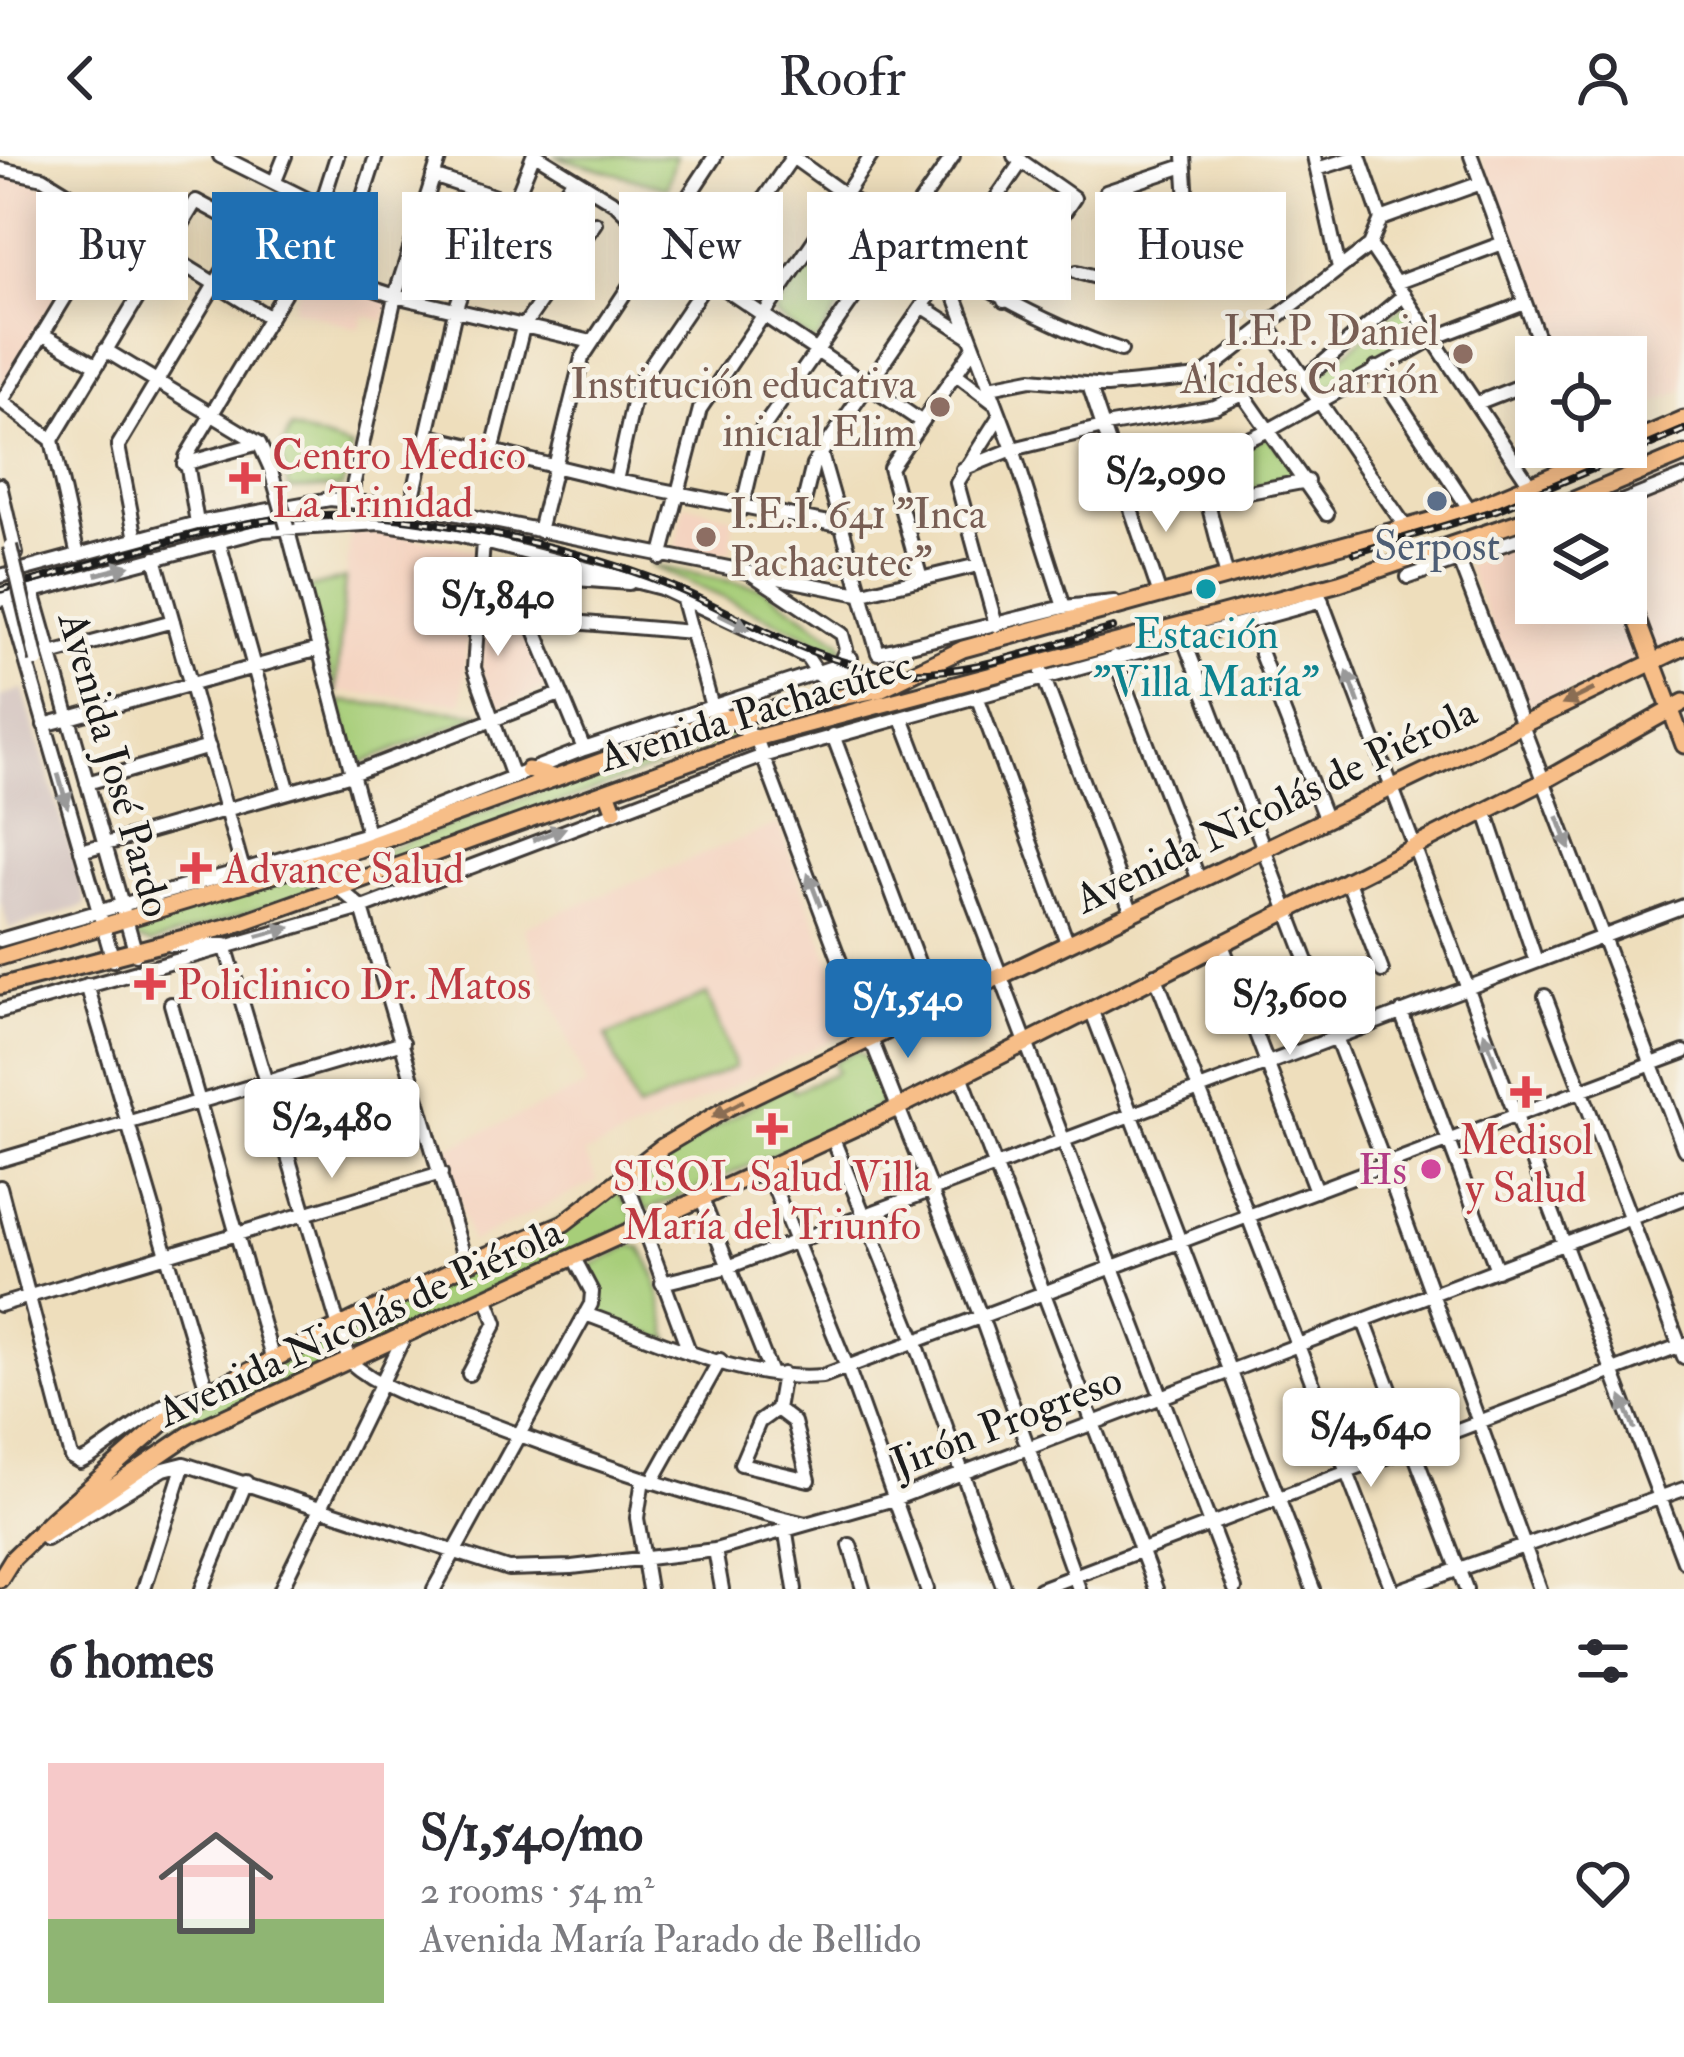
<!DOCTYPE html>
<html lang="en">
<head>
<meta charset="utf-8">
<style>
	:root { --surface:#fff; --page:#f7f7f7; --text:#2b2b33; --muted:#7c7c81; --accent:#1f6fb2 }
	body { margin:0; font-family:"IM FELL Double Pica",serif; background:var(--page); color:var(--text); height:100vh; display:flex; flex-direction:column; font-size:45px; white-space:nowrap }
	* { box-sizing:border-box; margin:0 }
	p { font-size:39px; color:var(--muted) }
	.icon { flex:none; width:66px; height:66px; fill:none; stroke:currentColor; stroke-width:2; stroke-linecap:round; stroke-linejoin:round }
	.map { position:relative; height:1433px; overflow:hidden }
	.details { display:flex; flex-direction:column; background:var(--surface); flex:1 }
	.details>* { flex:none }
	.guide { position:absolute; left:36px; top:36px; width:1614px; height:108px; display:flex; gap:24px }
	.fabs { position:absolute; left:1515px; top:180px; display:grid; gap:24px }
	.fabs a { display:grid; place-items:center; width:132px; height:132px; border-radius:0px; background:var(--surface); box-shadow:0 6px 30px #0003; font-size:60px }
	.price { position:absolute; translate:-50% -102px; padding:0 27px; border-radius:12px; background:#fff; color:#222; font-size:39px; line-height:78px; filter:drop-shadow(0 3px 6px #0008) }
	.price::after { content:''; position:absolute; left:50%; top:72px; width:36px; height:27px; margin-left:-18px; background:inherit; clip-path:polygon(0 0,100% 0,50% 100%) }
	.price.on { background:var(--accent); color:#fff }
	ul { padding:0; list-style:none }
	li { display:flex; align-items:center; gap:36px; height:300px; padding:0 48px }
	li span { display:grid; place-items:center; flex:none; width:336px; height:240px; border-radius:0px; color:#555 }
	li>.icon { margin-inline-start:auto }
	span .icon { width:144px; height:144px; fill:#fffc; stroke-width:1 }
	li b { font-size:51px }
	h2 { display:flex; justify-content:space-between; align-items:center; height:144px; padding:0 48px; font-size:51px }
	.pill { padding:0 42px; border-radius:0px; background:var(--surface); box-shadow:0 6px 30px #0003; font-size:42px; line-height:108px }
	.pill.on { background:var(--accent); color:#fff }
	header { display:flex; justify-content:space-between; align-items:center; height:156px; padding:0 48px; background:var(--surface); font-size:54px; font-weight:600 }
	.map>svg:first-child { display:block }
</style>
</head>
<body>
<header><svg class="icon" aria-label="back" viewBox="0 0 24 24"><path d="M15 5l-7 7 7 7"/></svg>Roofr<svg class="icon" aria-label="person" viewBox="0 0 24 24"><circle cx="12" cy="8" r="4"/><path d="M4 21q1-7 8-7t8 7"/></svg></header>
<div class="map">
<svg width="1684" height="1433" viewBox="0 0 1684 1433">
	<rect width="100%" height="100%" fill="#f7f3e8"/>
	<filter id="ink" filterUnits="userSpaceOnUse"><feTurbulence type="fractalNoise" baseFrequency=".00833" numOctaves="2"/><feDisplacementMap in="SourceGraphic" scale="24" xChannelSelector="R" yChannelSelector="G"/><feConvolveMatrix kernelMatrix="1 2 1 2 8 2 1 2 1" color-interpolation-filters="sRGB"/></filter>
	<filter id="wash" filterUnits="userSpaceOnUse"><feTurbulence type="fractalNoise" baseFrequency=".004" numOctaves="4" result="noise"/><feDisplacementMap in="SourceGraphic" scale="48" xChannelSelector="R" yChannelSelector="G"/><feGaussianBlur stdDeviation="2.7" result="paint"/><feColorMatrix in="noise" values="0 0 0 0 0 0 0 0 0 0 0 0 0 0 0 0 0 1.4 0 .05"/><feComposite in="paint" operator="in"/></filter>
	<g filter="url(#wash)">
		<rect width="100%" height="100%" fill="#eedebc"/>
		<path fill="#f4d3c0" d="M1481 0H1684V234L1626 259V201H1555Z
			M0 18 36 26 100 69 0 233Z
			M304 116 391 143 384 165 364 159 359 173 293 152Z
			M1684 314V483L1526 555 1466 409 1536 378V447H1626V357H1585Z
			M685 348 733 361 731 397 722 396 720 403 675 395Z
			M350 376 391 377 474 394 462 547 337 536Z
			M484 467 524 470 550 531 494 553 481 512Z
			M778 668 856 873 585 998 597 1025 471 1086 445 993 586 930 524 771Z"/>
		<path fill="#d0c0bc" d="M23 533 86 745 85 750 9 773 0 743V541Z"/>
		<path fill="#a7ce79" stroke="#62754a" stroke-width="3" d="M554 0H676L667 32Z
			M850 51 891 79 815 187 774 158Z
			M1404 149 1426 183 1321 235 1312 224Z
			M291 272 352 292 342 331 289 334 280 296Z
			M1269 280 1302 323 1209 340 1202 308Z
			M650 409 763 432 840 485 845 496Z
			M345 422 336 539 307 433Z
			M339 545 483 558 355 610Z
			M719 568 743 579 390 710 384 694Z
			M296 721 323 732 151 788 135 783 133 773 142 763Z
			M707 838 735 911 637 954 606 880Z
			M856 895 870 903 885 940 876 954 645 1055 632 1028 635 1019 789 927 794 935 837 916 833 906Z
			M617 1034 637 1066 351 1199 342 1174Z
			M632 1089 641 1092 655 1119 670 1185 594 1159V1130L586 1112Z
			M335 1180 338 1205 124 1316 189 1253Z"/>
	</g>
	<g filter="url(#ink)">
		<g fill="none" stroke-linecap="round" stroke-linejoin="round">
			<defs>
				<path id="minor" d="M220 0 323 51
					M538 0 616 48 658 88 922 266
					M791 0C896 75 997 153 1121 194
					M1314 0 1339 112
					M1359 0 1381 63 1370 89 1531 330
					M1471 0 1545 201
					M0 13 43 22 269 161
					M1317 13 1359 0
					M433 20 514 47 533 0
					M275 25 285 0
					M1106 36 1184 10
					M1381 63 1481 27
					M476 90 549 136
					M516 115 572 25
					M1077 116 1120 127 1136 117 1180 62 1187 45 1184 0
					M947 119 1013 293 1064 451
					M337 121 376 0
					M1396 127 1503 87
					M1004 145 1074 42 1014 0
					M925 152 969 180
					M1267 169 1405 370
					M42 178 96 209
					M105 194 259 287 270 311
					M1376 212 1470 354
					M956 218 993 246
					M1304 223 1404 139
					M1089 229 1159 436
					M990 231 1031 223 1107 230 1200 221 1370 89
					M0 244 52 284
					M2 245 111 66
					M1477 247 1536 224
					M429 280 616 325 839 369
					M492 296 523 171 595 67
					M821 298 878 497 1064 451 1114 446
					M1197 305 1226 417
					M184 308 259 287
					M963 313 1013 293 1111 269 1215 251 1243 238 1327 358
					M616 325 637 229 793 0
					M0 329 16 398
					M1127 338 1269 274 1434 182 1525 147
					M350 344 395 140 440 0
					M1207 344 1307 325
					M411 350 455 155 493 40
					M742 353 760 276 953 0
					M1594 357 1684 321
					M800 362 813 309 1022 5
					M197 367 186 301 303 106 337 0
					M287 371 368 678
					M539 375 582 202 715 0
					M136 383 118 290 247 75
					M219 386 289 636
					M483 386 474 512 513 621
					M1454 391 1684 993
					M78 400 52 284 196 45 337 121 395 140 592 186
					M155 402 245 721
					M661 402 700 253 871 0
					M480 416 629 427
					M0 420 197 367 330 343 448 356 859 438 978 409
					M532 420 530 462 584 593
					M1408 421 1536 377
					M921 423 890 312 974 191
					M33 436 136 798
					M682 441 712 551 756 582 872 890
					M1320 441 1684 1405
					M8 442 113 804
					M0 444 263 374 380 367 458 379 661 432 807 501 819 519
					M477 458 692 476
					M996 469 957 327 1000 259
					M1184 484 1385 1009 1540 1433
					M51 498 173 465
					M1261 498 1325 662
					M1114 501 1199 724
					M1042 517 1132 757
					M819 519 827 526 841 520 851 502
					M977 540 1068 789
					M902 562 1235 1433
					M44 569 319 493
					M833 579 936 854
					M87 627 209 591
					M1485 654 1536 805
					M81 695 352 618 560 538
					M297 713 341 734 362 752 466 1108
					M1347 723 1382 815
					M0 784 368 678 584 593 839 509 846 493 842 478 752 418
					M1221 786 1316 1035
					M171 789H225L349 1205C384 1237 437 1249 482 1265 589 1305 695 1343 806 1368
					M1155 819 1392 1433
					M1545 840 1684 1201
					M171 848 272 1201
					M1091 853 1313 1433
					M0 855 362 752 763 600 1322 445
					M1401 856 1497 1114
					M871 883 981 1161 1079 1433
					M961 919 1156 1433
					M833 983 916 1187 1004 1433
					M0 1004 403 886
					M767 1014 848 1213 927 1433
					M625 1022 689 1195
					M0 1031 71 1301 80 1306 90 1301 163 1250 207 1234 87 829
					M702 1043 770 1215
					M662 1127 728 1111 1684 750
					M0 1149 441 1017
					M585 1158C657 1183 745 1227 823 1220L1684 896
					M1364 1165 1466 1433
					M469 1218 496 1167 487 1143
					M777 1253 794 1266 809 1324 741 1308 759 1266 777 1253 783 1218
					M643 1323 637 1362 649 1433
					M652 1326 720 1204
					M786 1377 795 1433
					M46 1383 164 1313 184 1308 508 1413 572 1411 715 1394 894 1343 1684 1042
					M850 1389 863 1433
					M715 1394 722 1433
					M144 1433 184 1308
					M202 1433 246 1326
					M281 1433 405 1179
					M434 1433 591 1148 592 1136 574 1102
					M1040 1433 1684 1188
					M1403 1433 1684 1333"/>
				<path id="major" d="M1626 288 1684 263
					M1596 356V357
					M1543 357 1684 298
					M1626 435 1684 589
					M528 614 556 622
					M607 635 614 654
					M0 801 359 693 716 564 878 534 963 493 1470 354 1620 291
					M0 830 234 769 752 583 1339 427 1536 360
					M42 1379 193 1276 891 955 1535 630 1684 546
					M0 1423 13 1402 52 1364 187 1246 466 1108 564 1067 662 991 729 951 1684 491"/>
			</defs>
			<use href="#minor" stroke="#3c3934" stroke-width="18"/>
			<use href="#major" stroke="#3c3934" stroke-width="21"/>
			<use href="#minor" stroke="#fff" stroke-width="12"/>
			<use href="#major" stroke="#f7be88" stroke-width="15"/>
			<defs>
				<path id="rail" d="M1355 397 1496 354 1684 274
					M0 434C116 404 241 352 363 359 451 365 582 394 664 427 741 458 815 511 900 516 971 520 1046 490 1113 472"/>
			</defs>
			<use href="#rail" stroke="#1c1c1c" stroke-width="8"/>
			<use href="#rail" stroke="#f7f3e8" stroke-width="3" stroke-dasharray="9" stroke-linecap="butt"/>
			<defs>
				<path id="minor-bridge" d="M270 311 287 371
					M10 390 37 505"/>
			</defs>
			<use href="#minor-bridge" stroke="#3c3934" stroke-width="18" stroke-linecap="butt"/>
			<use href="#minor-bridge" stroke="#fff" stroke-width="12"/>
		</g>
		<defs><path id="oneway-solid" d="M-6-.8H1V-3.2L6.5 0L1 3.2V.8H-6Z" transform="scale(3)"/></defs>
		<g fill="#999">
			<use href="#oneway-solid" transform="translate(113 414) rotate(-15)"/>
			<use href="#oneway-solid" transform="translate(734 466) rotate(26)"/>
			<use href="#oneway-solid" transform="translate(1353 531) rotate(-110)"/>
			<use href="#oneway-solid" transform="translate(63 635) rotate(74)"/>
			<use href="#oneway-solid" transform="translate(1564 677) rotate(69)"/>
			<use href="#oneway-solid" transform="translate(549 678) rotate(-20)"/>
			<use href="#oneway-solid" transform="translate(814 734) rotate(-111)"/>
			<use href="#oneway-solid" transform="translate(274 776) rotate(-15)"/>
			<use href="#oneway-solid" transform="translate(1490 892) rotate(-111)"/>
			<use href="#oneway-solid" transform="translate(1628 1257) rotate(-111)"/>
		</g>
		<g fill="#8a6d52">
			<use href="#oneway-solid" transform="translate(1578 541) rotate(154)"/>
			<use href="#oneway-solid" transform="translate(728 953) rotate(152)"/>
		</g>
	</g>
	<g fill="#8d6e63" stroke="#f7f3e8" stroke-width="4.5">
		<circle cx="1463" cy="198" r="12"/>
		<circle cx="940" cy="251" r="12"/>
		<circle cx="706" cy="381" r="12"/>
	</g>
	<g fill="#e0444e" stroke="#f7f3e8" stroke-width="4.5">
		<path d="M239 304h12v12h12v12h-12v12h-12v-12h-12v-12h12z"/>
		<path d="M190 694h12v12h12v12h-12v12h-12v-12h-12v-12h12z"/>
		<path d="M144 810h12v12h12v12h-12v12h-12v-12h-12v-12h12z"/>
		<path d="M1520 918h12v12h12v12h-12v12h-12v-12h-12v-12h12z"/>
		<path d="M766 955h12v12h12v12h-12v12h-12v-12h-12v-12h12z"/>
	</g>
	<circle fill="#5c6f8a" stroke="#f7f3e8" stroke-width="4.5" cx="1437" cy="345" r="12"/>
	<circle fill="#0f9aa8" stroke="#f7f3e8" stroke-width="4.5" cx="1206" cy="433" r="12"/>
	<circle fill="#d1479c" stroke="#f7f3e8" stroke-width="4.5" cx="1431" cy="1013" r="12"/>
	<g text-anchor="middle" stroke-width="9" stroke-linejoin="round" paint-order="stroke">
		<g font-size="42" fill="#785e54" stroke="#f7f3e8" text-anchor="end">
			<text x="1439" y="189">I.E.P. Daniel<tspan x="1439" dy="48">Alcides Carrión</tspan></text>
			<text x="916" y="242">Institución educativa<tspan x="916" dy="48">inicial Elim</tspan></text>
			<text x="730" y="372" text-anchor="start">I.E.I. 641 "Inca<tspan x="730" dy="48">Pachacutec"</tspan></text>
		</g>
		<g font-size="42" fill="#be3a42" stroke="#f7f3e8" text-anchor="start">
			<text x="272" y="313">Centro Medico<tspan x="272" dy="48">La Trinidad</tspan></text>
			<text x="223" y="727">Advance Salud</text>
			<text x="177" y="843">Policlinico Dr. Matos</text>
			<text x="1526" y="998" text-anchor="middle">Medisol<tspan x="1526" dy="48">y Salud</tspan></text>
			<text x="772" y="1035" text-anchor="middle">SISOL Salud Villa<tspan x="772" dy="48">María del Triunfo</tspan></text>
		</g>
		<g font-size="42" fill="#4e5e75" stroke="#f7f3e8">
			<text x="1437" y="404">Serpost</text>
		</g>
		<g font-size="42" fill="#0d838f" stroke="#f7f3e8">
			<text x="1206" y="492">Estación<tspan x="1206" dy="48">"Villa María"</tspan></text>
		</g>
		<g font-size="42" fill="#1c1c1c" stroke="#f7f3e8">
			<text transform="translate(755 554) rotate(-17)" y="15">Avenida Pachacútec</text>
			<text transform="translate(116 608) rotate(74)" y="15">Avenida José Pardo</text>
			<text transform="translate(1275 648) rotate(-26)" y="15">Avenida Nicolás de Piérola</text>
			<text transform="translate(359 1165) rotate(-25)" y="15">Avenida Nicolás de Piérola</text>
			<text transform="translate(1006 1264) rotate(-21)" y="15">Jirón Progreso</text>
		</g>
		<g font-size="42" fill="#b23c85" stroke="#f7f3e8" text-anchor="end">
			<text x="1407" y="1028">Hs</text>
		</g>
	</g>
</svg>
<div class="fabs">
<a><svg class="icon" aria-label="locate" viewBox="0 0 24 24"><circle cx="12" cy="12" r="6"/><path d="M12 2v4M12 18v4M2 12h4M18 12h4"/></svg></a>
<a><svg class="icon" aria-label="layers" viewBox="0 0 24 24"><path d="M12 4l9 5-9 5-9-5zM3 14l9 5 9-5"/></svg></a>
</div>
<b class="price" style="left:1166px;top:379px">S/2,090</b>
<b class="price" style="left:498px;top:503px">S/1,840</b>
<b class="price" style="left:1290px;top:902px">S/3,600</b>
<b class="price on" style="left:908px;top:905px">S/1,540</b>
<b class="price" style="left:332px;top:1025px">S/2,480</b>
<b class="price" style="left:1371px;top:1334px">S/4,640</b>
<div class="guide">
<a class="pill">Buy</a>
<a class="pill on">Rent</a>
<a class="pill">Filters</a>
<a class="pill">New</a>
<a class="pill">Apartment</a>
<a class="pill">House</a>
</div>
</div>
<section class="details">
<h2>6 homes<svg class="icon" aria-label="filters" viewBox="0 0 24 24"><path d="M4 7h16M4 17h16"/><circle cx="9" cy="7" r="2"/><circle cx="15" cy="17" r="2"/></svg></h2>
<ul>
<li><span style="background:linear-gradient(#f6c9c9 65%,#8fb573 0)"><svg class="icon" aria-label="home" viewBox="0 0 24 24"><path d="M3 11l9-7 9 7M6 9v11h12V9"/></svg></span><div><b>S/1,540/mo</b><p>2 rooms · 54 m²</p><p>Avenida María Parado de Bellido</p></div><svg class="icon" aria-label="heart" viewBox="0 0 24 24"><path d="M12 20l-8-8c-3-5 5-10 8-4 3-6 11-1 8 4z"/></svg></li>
</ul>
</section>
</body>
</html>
